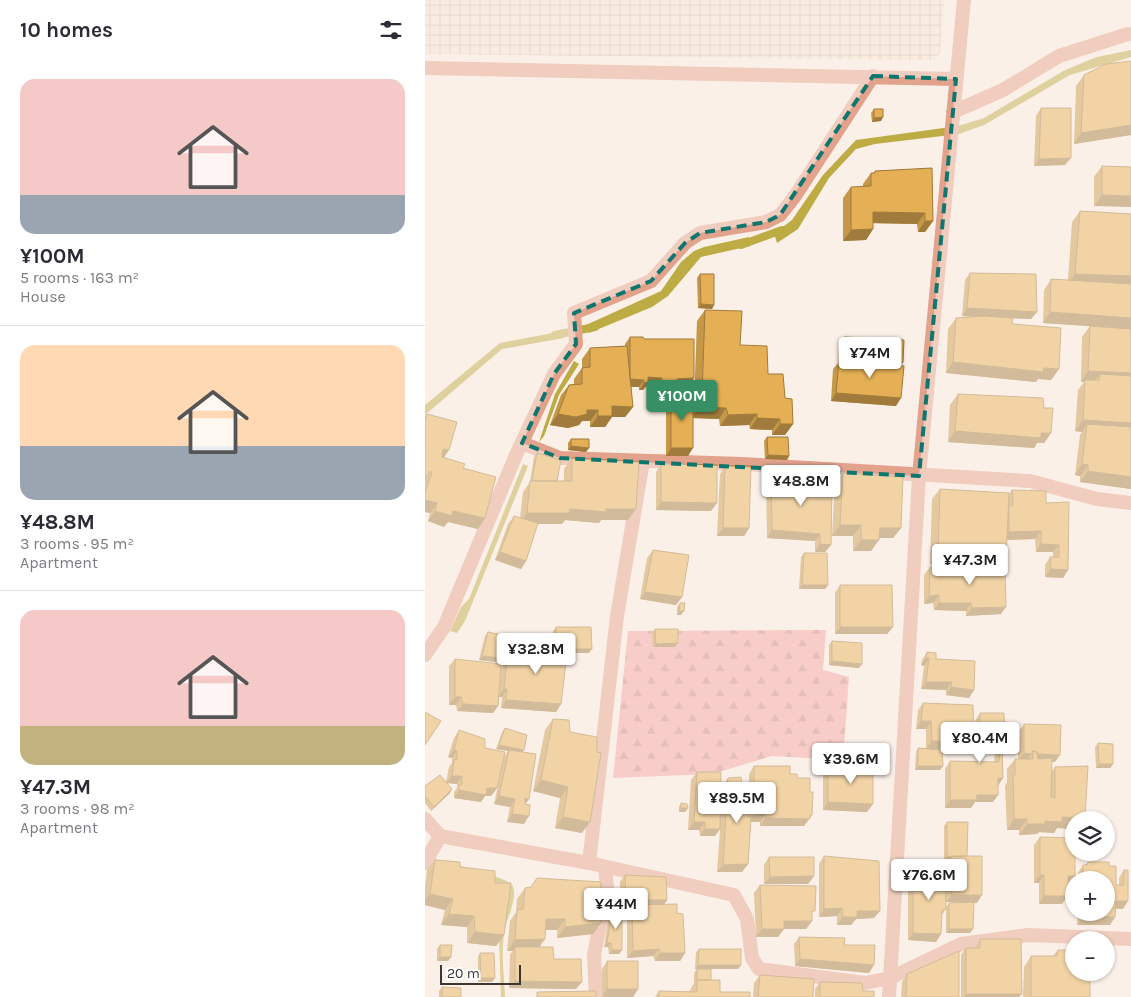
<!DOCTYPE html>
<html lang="en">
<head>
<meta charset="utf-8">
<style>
	:root { --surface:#fff; --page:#f7f7f7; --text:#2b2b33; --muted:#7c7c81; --line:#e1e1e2; --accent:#379065 }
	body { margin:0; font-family:Karla,sans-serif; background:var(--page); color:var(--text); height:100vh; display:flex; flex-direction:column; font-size:19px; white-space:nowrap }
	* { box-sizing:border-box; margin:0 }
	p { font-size:16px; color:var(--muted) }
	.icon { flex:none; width:28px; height:28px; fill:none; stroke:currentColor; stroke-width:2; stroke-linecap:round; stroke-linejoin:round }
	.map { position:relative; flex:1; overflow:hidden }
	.side { display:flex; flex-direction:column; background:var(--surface); width:425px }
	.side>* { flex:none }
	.buttons { position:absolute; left:640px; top:811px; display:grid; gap:10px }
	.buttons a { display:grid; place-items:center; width:50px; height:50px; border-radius:50%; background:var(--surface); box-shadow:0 1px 4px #0004; font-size:25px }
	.scale { position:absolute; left:15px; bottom:12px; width:81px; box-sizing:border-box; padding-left:5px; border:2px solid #3a3632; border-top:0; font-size:14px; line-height:18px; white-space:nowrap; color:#3a3632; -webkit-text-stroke:4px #fff; paint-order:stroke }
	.price { position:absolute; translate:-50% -42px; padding:0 11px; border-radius:5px; background:#fff; color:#222; font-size:16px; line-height:32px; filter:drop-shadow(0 1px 2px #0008) }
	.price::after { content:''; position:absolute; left:50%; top:30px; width:15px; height:11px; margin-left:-8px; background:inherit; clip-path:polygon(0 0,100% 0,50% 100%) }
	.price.active { background:var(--accent); color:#fff }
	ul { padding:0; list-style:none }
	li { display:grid; align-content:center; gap:10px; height:265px; padding:0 20px }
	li+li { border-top:1px solid var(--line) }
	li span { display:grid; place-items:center; height:155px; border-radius:15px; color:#555 }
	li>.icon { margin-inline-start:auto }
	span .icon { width:90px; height:90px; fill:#fffc; stroke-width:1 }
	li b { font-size:21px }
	h2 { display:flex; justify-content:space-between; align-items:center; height:60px; padding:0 20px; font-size:21px }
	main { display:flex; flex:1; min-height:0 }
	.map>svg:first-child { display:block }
</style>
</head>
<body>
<main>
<section class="side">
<h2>10 homes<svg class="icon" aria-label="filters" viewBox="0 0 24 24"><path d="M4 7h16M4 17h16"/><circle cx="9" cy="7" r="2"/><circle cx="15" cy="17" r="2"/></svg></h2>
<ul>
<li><span style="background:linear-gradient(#f6c9c9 75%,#9aa5b1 0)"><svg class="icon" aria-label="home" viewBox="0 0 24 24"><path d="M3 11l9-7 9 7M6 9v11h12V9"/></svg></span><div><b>¥100M</b><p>5 rooms · 163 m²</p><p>House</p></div></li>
<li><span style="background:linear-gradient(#ffd9b3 65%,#9aa5b1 0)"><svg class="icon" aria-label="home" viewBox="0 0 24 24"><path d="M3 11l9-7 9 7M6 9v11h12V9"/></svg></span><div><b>¥48.8M</b><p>3 rooms · 95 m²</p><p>Apartment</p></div></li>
<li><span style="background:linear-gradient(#f6c9c9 75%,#c2b280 0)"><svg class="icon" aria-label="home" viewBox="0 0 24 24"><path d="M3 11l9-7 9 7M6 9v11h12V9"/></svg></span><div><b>¥47.3M</b><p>3 rooms · 98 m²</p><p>Apartment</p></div></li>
</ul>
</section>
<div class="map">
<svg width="706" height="997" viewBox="0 0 706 997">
	<defs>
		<pattern id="industrial-grid" width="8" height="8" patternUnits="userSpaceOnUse" patternTransform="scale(1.25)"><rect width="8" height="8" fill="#f5e4d7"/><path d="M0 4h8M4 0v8" fill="none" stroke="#d3c4b9"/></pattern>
		<pattern id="forest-firs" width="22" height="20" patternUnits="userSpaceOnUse" patternTransform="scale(1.25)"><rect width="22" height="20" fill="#f4a1a2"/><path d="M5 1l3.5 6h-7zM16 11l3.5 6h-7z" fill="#c78485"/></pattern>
	</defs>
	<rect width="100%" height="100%" fill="#fbf0e8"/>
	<path fill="url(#industrial-grid)" d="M0 0H519L515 53 509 60 0 54Z"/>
	<path fill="url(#forest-firs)" d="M401 630 398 670 424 677 418 760 347 756 287 774 188 778 203 631Z"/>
	<path fill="#bdab44" d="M706 50V57L645 75 559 125 534 134 450 144 431 149 404 178 373 229 352 243 348 230 359 226 367 220 398 175 431 140 533 126 559 118 640 70 672 57Z
		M324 237 325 246 276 257 243 296 227 307 164 333 161 325 236 291 256 262 269 251 279 247Z
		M138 331 139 338 77 349 0 415V405L75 343Z
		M149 361 154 364 134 395 119 436 114 442 130 394Z
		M98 464 103 466 40 621 32 633 25 631 36 607 44 599Z
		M10 859C24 863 78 876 86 884 94 892 84 915 81 924 75 947 79 973 80 997H76L74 938 80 885 8 864Z"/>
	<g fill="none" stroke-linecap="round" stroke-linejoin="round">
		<path stroke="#bdab44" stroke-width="8" d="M316 245 357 230
			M130 335 170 327"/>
		<path stroke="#e2a28c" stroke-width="14" d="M0 863 15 836"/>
		<path stroke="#e2a28c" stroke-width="14" d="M0 68 531 79
			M528 112 578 90 634 56 703 34
			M97 443 135 458 317 464 605 481 672 499 706 503
			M0 655 19 627 91 455 129 374 151 344 149 313 226 281 260 243 275 233 341 222 355 215 370 196 448 76
			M0 819 15 836 164 863 309 895 322 919 327 958 334 969 440 983 465 978 536 944 603 935 706 939
			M164 863 192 616 218 461
			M171 997 169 955 182 887 180 867
			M464 997 494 476 539 0"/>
	</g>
	<path fill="#c59749" d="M659 75 706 135 649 144 651 86Z
		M616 108 640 165 609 166 611 116Z
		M449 109 458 117 456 121 447 122 446 113Z
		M677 166 706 167 669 206V177Z
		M507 168 508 221 500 232H493L492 224 448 223V229L441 240 418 241V198L426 187H438V184L446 173H449L450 171Z
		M655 211 706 214V489L655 482V476L650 475 655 435 657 432 650 431 653 390 659 382H656L657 337 665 326 618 323 619 290 626 279 643 280 647 222Z
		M545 273 612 312 606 319 588 318 587 324 634 369 626 380 613 379 611 382 521 373 523 329 531 318 550 317 537 316 540 280Z
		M275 274 289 305 287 309 273 308 272 278Z
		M280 310 315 345 343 374 360 398 368 424 360 435H347V430L325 429 324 425 295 426 294 419 268 418 263 456H241V403L246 396 264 401 268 404 269 402 272 321Z
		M205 337 219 339 264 386H250L247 391H232V386L222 385 218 390H214V387H206L208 407 200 417H187L180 427H165V421H157L154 425 143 428 125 425 136 395 144 385 149 384V379L157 368V359L165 348 200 346V344Z
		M419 337 478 362 475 366 471 406 406 401 408 369 413 363 414 344Z
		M533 394 619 408 626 433 619 443H612L609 448 523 442 525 405Z
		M2 414 24 450 19 457 38 468 60 518 53 529 23 522 19 527 3 521 5 513 0 512V417Z
		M342 437 364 456 362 460 340 459 339 441Z
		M146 439 161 452 143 450V443Z
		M112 453 132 481H139V469L147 458 203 520H176L174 523 140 520 137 524H112L101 561 96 569 70 560 83 524 89 516 95 518 98 492 105 482 109 457Z
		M236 464 286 511 231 510V472Z
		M300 466 324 528 319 536H292L295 474Z
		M346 468 360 486H371L373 482 385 486 406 545 400 552H390V541L342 538 341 476Z
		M418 473 476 528 468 538H454L446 551H428V536H407L410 484Z
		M515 489 583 495 587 490 621 503 643 570 638 578 620 577V565L625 557H628V552H611L610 539 582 540 581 559 576 566V614L541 616V611L509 610 508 603 499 604V575L505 567H542L505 564 507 499Z
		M228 550 257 597 251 605 215 599 222 558Z
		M379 553 403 585 400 589H374L376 557Z
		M415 585 468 627 462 634H410V593Z
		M255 603 256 615H252V607Z
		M131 627 164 653H136V704L131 712 76 708 77 697H74L73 706 68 713 32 711 31 705H24V666L30 659 74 691 76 668 80 663 54 660 60 636 63 632 84 659 83 660H86L87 652 92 645 129 647 128 631Z
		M230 629 250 647H228L227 633Z
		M407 641 434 668 404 665V645Z
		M502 652 511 659 549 690 544 698 521 695V690L496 689 499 666 496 665 497 660Z
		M498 703 549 743 544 751 513 749 515 770H490L491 752 493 748H501V729H491L493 710Z
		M555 713 578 750V778L573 785V795L568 802H550L546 808H520V769L525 761 569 762 570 754H550V721Z
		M128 719 145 732 157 833 130 828 135 798 108 791 120 730Z
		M599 724 630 762H626V772L630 767 649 820V829L632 828 629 833 614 832 612 834 594 835V830H582L580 786 582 782V769L590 759H593L594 731Z
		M80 728 98 752 100 804 99 824 82 822 85 807 69 804 79 757 83 751 71 749 77 732Z
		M34 730 60 748 72 788 66 796H60L56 802 29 798V792L32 788V784L22 783 25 793 6 811 0 803V786L21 782 24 767 27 763V758L23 757 29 738Z
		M673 743 688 764 685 768H671L670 747Z
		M329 766 365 774 372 778 385 792 387 815 379 826H335V822H326L323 864 317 872H292L295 829 290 836H275L274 830H263L266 780 272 772 295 823 297 786 303 778 317 784 324 817V774Z
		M403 769 442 812 398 810V776Z
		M256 803 263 808 260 812H254V807Z
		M522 822 542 856 552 903H549L545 933H521V907L524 903 540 902H521V864L523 861H519V826Z
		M615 837 645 883H643L637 904H614V883H609V845Z
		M399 856 449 918 431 919 426 925H412V916L394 917V864Z
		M344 857 389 876 383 884H339V865Z
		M10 860 35 867 70 883 79 935 71 946 42 943V927L16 925 20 910 0 905V886L2 870Z
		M663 862 684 866 691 885H694V878L699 870 698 909H691L685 925H652L653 912H681V880H653V873L658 865H660Z
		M488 871 521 909 517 915 511 942 483 940V878Z
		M200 875 242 900 239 904 252 913 260 953 255 961H230L228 956 202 958V913L205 908H195V882Z
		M112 878 176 923 168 934 132 938V930H120L115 947 129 959 151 989 84 988 85 954 88 951H82L85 921 91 912 92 899 100 888 106 887Z
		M335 885 387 916V921L381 929H359L353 937H331L329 893Z
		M187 909 197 950 194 954H184L183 947H179L184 913Z
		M374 937 419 945 444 973 370 966 369 944Z
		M555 939 594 997H536V955L541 948H550Z
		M15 945 26 957 23 961H12V949Z
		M274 949 316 965 313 969H286V980L295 992 325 997H230L234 991 264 992 269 983V973L272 969H270L271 952Z
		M633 950 665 997H598L599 967 606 956H628Z
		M55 953 70 978 67 982H53V957Z
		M182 961 213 989 208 997H177V969Z
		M482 974 534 997H476L477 982Z
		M335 975 388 997H328L329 983Z
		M395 982 438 991 449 997H390V989Z
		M17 987 36 997H14V991Z"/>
	<path fill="#a07b3c" d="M458 117 456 121 447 122 449 118Z
		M706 125V135L649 144 656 133Z
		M646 158 640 165 609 166 614 159Z
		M677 195 706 196V207L669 206Z
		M448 212 500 213 492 224 441 223Z
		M500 221H508L500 232H493Z
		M448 229 441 240 418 241 426 230Z
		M650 274 706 276V288L642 285Z
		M276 304 289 305 287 309 273 308Z
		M542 308 612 312 606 319 537 316Z
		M625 312 706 318V329L618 323Z
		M418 359 478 362 472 369 414 365Z
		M528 362 619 368 634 369 626 380 613 379 611 382 521 373Z
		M663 371 706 373V385L674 380 675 374 669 382 660 380 659 382H656Z
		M223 377 237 378 232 386 222 385 218 390H214Z
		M269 378 264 386H250L247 391H232L237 383 252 379Z
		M205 379 219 380 214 387H200Z
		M411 393 476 398 471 406 406 401Z
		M187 406 208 407 200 417H187L180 427H165L173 416Z
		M274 407 301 408 294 419 266 418Z
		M162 410H173L165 421H157L154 425 143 428 125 425 133 414Z
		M332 414 324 425 295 426 303 415Z
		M332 418 355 419 347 430 325 429Z
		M658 420 706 423V434L662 424 657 432 650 431Z
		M355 424H368L360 435H347Z
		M530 431 616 433H626L619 443H612L609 448 523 442Z
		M146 446 164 448 161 452 143 450Z
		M246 448H268L263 456H241Z
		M18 449 24 450 17 460Z
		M343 455 364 456 362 460 340 459Z
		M657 464 663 465 655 476 650 475Z
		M663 471 706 477V489L655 482Z
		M0 500 12 503 5 513 0 512Z
		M236 502 292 503 286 511 231 510Z
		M145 509H211L203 520H176L174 523 140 520 137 524H94L102 513Z
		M10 511H28L60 518 53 529 23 522 19 527 3 521Z
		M415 525H436L428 536H407Z
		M298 528H324L319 536H292Z
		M455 528H476L468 538H447Z
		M347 530 395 534 390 541 342 538Z
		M616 531 610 539 579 540 584 532Z
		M436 540H454L446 551H428Z
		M395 544 406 545 400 552H390Z
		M616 544 634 545 628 552H611Z
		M75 552 101 561 96 569 70 560Z
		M513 553 581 559 574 569 505 564Z
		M626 569 643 570 638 578 620 577Z
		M377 585H403L400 589H374Z
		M220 592 257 597 251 605 215 599Z
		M514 595 508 603 499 604 504 596Z
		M514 603H546L541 611 509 610Z
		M581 607 576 614 541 616 547 608Z
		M254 611H259L256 615H252Z
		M415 627H468L462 634H410Z
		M253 643 250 647H228L231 644Z
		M132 649H167L164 653H129Z
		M57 656 84 659 82 663V660L80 663 54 660Z
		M501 658H504L499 666 496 665Z
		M407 661 437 664 434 668 404 665Z
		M501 682H527L521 690 496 689Z
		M526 687 549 690 544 698 521 695Z
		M79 689H82L77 697H73Z
		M30 697H36L31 705H24Z
		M81 700 136 704 131 712 76 708Z
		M38 704 73 706 68 713 32 711Z
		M496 721H506L501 729H491Z
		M507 741 549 743 544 751 501 749Z
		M74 745 99 750 96 754 84 750 83 751 71 749Z
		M555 747H575L570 754H550Z
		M29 750 32 751 27 758 23 757Z
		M599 753 606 754 601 761H593Z
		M608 754 635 755 630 762 606 761 608 759Z
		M674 764H688L685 768H671Z
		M493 766H518L515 770H490Z
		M27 776H37L32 784 21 783Z
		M573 778H578L573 786Z
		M116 780 143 787 135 798 108 791Z
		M62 788H72L66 796H60L56 802 29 798 34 790Z
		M27 789 25 793 6 811 9 807Z
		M552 795H573L568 802H550L546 808H520L525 800Z
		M74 796 90 799 85 807 69 804Z
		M100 798 104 799 99 806Z
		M403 802 448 804 442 812 398 810Z
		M256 808H263L260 812H254Z
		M87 814 104 816 99 824 82 822Z
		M329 814H340L335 822H324Z
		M387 815 379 826H335L341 818Z
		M138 817 165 822 157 833 130 828Z
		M637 817 660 818 659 820H649V829L632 828 629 833 614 832 612 834 594 835 602 824Z
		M589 819H602L594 830H582Z
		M269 822H280L274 830H263Z
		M280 829H295L290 836H275Z
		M522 857H526L523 861H519Z
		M323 864 317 872H292L298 865Z
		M615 875H619L614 883H609Z
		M389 876 383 884H339L345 877Z
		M643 876H650L645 883H638Z
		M5 894 28 899 20 910 0 905V900Z
		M527 895H557L552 903 521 902Z
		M619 896H643L637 904H614Z
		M201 900H242L237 908 207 905 205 908H195Z
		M691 901H703L698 909 686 908Z
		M417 908 412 916 394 917 399 909Z
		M432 911H455L449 918 431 919 426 925H412L418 917Z
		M24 914 49 916 42 927 16 925Z
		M658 917H690L685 925H652Z
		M121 919H140L132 930H113Z
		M359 921H387L381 929H354Z
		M176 923 168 934 132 938 140 927Z
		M337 929H359L353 937H331Z
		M524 929H548L545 933H521Z
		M50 932 79 935 71 946 42 943Z
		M488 933 516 934 511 942 483 940Z
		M120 939 112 950 90 947 88 951H82L90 940Z
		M182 943H186L183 947H179Z
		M234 949 228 956 202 958 208 951Z
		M187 950H197L194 954H184Z
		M235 953H260L255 961H230Z
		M15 957H26L23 961H12Z
		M375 959 449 965 444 973 370 966Z
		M273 965H316L313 969H270Z
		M56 978H70L67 982H53Z
		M90 981 157 982 151 989 84 988Z
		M182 989H213L208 997H177Z
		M541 994H597L594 997H539Z"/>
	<path fill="#e5b055" stroke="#a07b3c" d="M706 61V125L656 133 659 75 681 64Z
		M616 108H646V158L614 159Z
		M449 109H458V117L449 118Z
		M677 166 706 167V196L677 195Z
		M507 168 508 221H500V213L448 212V229L426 230V187L446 186V173H450V171Z
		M655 211 706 214V276L650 274Z
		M545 273 611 274 612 312 542 308Z
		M275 274H289V305L276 304Z
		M626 279 706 284V318L625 312Z
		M280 310 317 311 315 345 342 346 343 374H358L360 398 367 399 368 424H355V419L332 418V414L303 415 301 408 274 407V395L277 394Z
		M559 316 588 318 587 324 636 328 634 369 619 368 618 372 528 362 531 318Z
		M665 326 706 329V373L663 371Z
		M205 337H218L219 339H269V378L252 379V384L237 383V378L223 377V382L219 383V380L205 379Z
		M419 337 479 340 478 362 418 359Z
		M202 346 208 407 187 406V416H173V410H162V414L151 417 133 414 144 385 157 384V368L165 367V348Z
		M414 361 479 366 476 398 411 393Z
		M675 374 706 376V423L658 420 660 380H674Z
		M533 394 618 398 619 408H628L626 433H616V438L530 431Z
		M264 395V401H268V448H246V396Z
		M2 414 32 422 24 450 18 449 17 457 40 464 38 468 71 477 60 518 28 511 27 516 10 511 12 503 0 500V492L7 473 5 471 0 479V421Z
		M662 424 706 427V477L663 471V465L657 464Z
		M342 437H363L364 456 343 455Z
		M146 439H164V448L146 446Z
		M112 453 136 460 132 481H113L107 480Z
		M147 458 214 462 211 509H181V512L145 509 144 513H102L105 481H147Z
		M236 464 292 465V503L236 502Z
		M300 466H326L324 528H298Z
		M346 468H359L360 486H373V482H384L385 486H407L406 545 395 544V534L347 530Z
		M418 473 478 477 476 528H455L454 540H436V525H415Z
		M515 489 584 493 581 559 513 553Z
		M587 490 621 491V503L644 502 643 570 626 569 625 557H634V545L616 544V531L584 532V506L588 505Z
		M89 516 113 523 101 561 75 552Z
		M228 550 264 555 257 597 220 592Z
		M379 553H402L403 585H377Z
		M580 566 581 607 547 608 546 603H514V595L504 596 505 567Z
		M415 585H467L468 627H415Z
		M255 603H260L259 611H254Z
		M131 627H166L167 649H136V647H132Z
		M230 629H253V643L231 644Z
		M63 632 87 637 84 659 57 656Z
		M407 641 437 643V664L407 661Z
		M92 645 136 647V661L141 662 136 704 81 700 82 689H79L82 660H91Z
		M502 652 511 653V659L550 661 549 690 526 687 527 682H501L504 658H501Z
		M30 659 76 664 73 706 38 704 36 697H30Z
		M498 703 548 705 549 743 507 741 506 721H496Z
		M0 712 16 721 0 745Z
		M555 713H579L580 747H577L578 778H573V795H552L551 800H525V761L574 762 575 747H555Z
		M128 719 144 720 145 732 172 737V752L176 753 165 822 138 817 143 787 116 780Z
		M599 724 636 725 635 755 612 754V752L608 751 606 754 599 753Z
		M80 728 102 735 99 750 74 745Z
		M34 730 60 739V748L80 752 72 788H62L61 795 34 790V785L37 784V776H27L29 760 32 759V751L29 750Z
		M673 743 688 744V764H674Z
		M493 748 517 750 518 766H493Z
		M84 750 111 754 104 799 100 798V804L105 805 104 816 87 814 90 799 74 796Z
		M608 751 612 752 613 759 627 758 626 797 630 798V767L663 766 660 818 637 817V822L620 821V824H602V819H589L588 775H590V759H608Z
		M448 765V804L403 802V769Z
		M329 766H365V774H372V778H385V792H388L387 815H385V819L341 818 340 814H329Z
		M272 772H296L295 829H280V822H269Z
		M15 775 27 789 9 807 0 796V786Z
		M316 777 317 784H323V817H326L323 864 298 865 303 778Z
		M256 803 262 804 263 808H256Z
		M522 822H543L542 856 522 857Z
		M615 837 649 838V852H650V876H643V896H619V875H615Z
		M399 856 454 861 455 911H432V917H418L417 908 399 909Z
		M526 856H557V895H527Z
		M344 857H389V876L345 877Z
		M10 860 35 862V867L70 871V883H86L79 935 50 932 49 916 24 914 28 899 5 894Z
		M663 862H684V866H691V885H699V870H703V901H691L690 917H658V912H681V880H658V865H662Z
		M520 870 521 909 517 910 516 934 488 933V871Z
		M200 875 241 877 242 900H201Z
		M112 878 176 882V923L140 927V919H121L120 939 90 940 92 910 98 909 100 888 106 887Z
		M335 885 391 886 390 911H387V921H359V929H337Z
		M549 902 548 929H524V903Z
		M252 904V913L258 914 260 953H235L234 949 208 951 207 905Z
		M187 909H197V950H187L186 943H182Z
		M374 937 420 938 419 945H450L449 965 375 959Z
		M555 939H596L597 994H541V948H555Z
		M15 945H27L26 957H15Z
		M90 947H128L129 959H156L157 982 90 981Z
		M274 949H316V965H273Z
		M633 950H649V972H665V997H606V956H632Z
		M534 951V997H481L482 974Z
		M55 953H69L70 978H56Z
		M182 961H213V989H182Z
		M272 969H286V980H272Z
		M335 975 389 979 388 997H333Z
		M272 980H295V992H325V997H234V991L272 992Z
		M395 982 437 983 438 991H449V997H395Z
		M17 987 36 988V997H17Z
		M171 991V997H112V992Z"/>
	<path d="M0 0H706V997H0ZM448 76 531 79 494 476 135 458 97 443 129 374 151 344 149 313 226 281 260 243 275 233 341 222 355 215Z" fill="#fbf0e8" fill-opacity=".55" fill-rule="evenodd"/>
	<path fill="none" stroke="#0f766e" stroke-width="4" stroke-dasharray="10 6" stroke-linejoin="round" d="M448 76 531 79 494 476 135 458 97 443 129 374 151 344 149 313 226 281 260 243 275 233 341 222 355 215Z"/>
</svg>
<div class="buttons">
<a><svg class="icon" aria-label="layers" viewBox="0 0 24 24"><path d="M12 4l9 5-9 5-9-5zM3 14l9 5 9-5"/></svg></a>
<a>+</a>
<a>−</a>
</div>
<div class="scale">20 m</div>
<b class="price" style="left:445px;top:379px">¥74M</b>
<b class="price active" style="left:257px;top:422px">¥100M</b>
<b class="price" style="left:376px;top:507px">¥48.8M</b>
<b class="price" style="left:545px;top:586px">¥47.3M</b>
<b class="price" style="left:111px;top:675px">¥32.8M</b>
<b class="price" style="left:555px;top:764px">¥80.4M</b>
<b class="price" style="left:426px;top:785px">¥39.6M</b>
<b class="price" style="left:312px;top:824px">¥89.5M</b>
<b class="price" style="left:504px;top:901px">¥76.6M</b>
<b class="price" style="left:191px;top:930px">¥44M</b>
</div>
</main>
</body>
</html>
